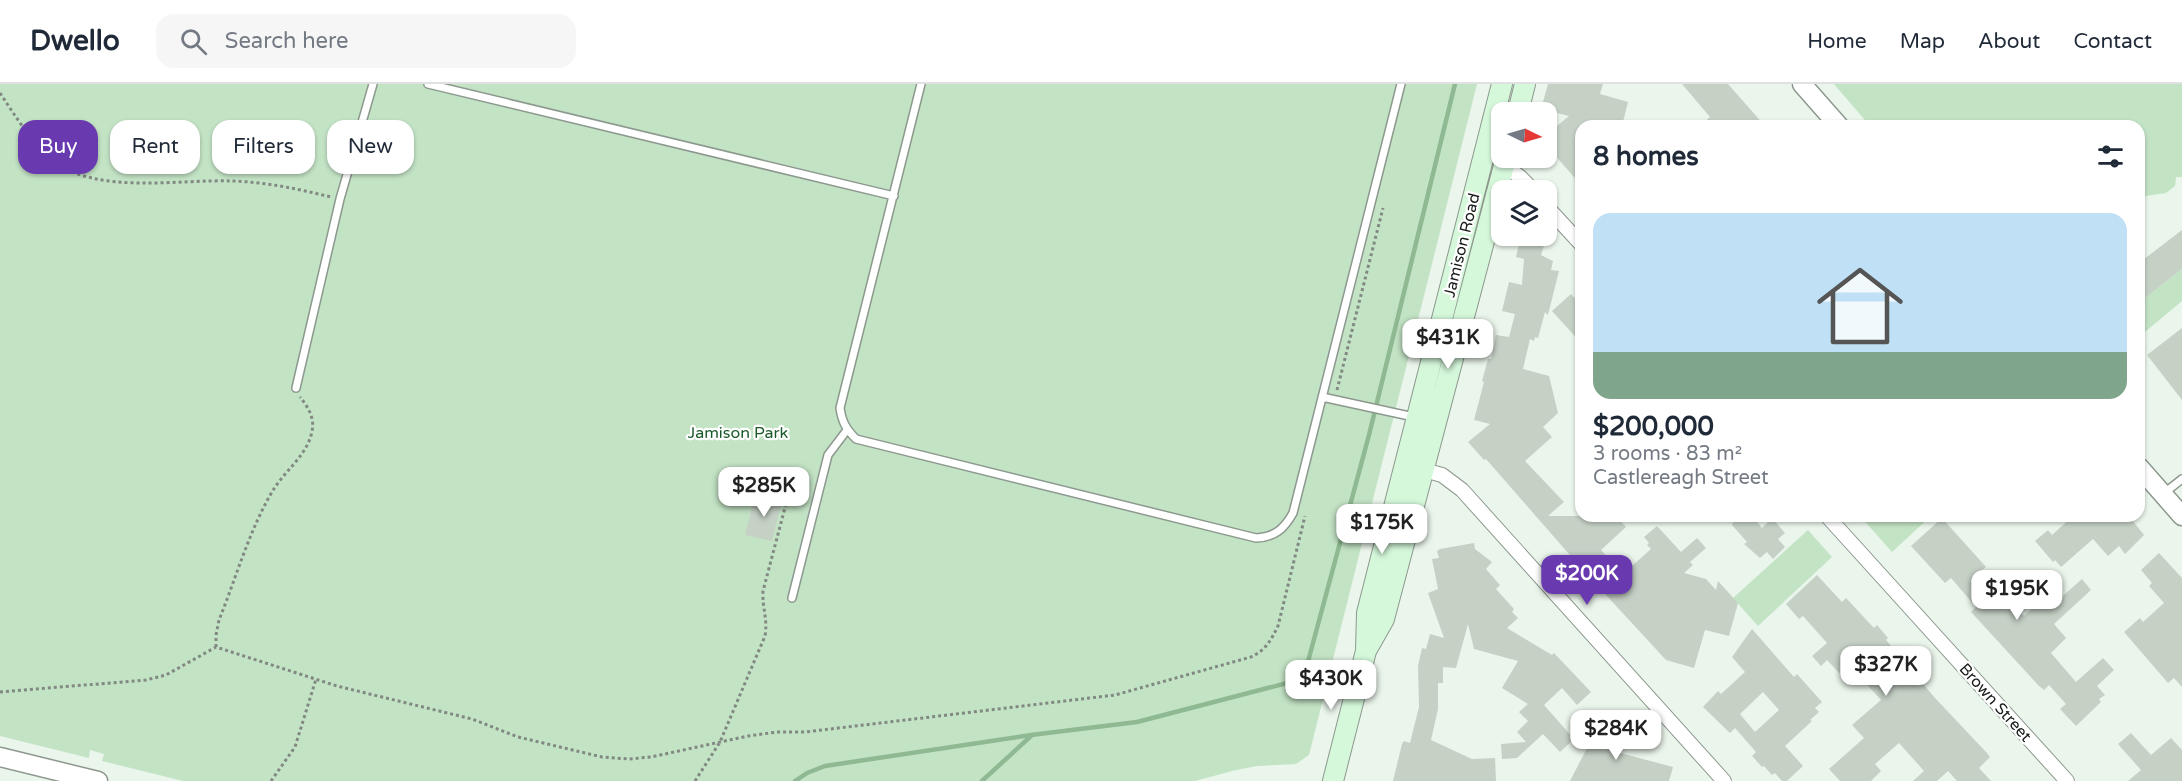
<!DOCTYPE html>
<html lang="en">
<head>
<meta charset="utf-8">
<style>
	:root { --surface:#fff; --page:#f6f6f7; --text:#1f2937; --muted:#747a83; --line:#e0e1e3; --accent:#6939b0 }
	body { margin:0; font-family:"Varela Round",sans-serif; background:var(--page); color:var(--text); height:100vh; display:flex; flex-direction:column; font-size:22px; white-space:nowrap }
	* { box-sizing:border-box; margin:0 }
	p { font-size:20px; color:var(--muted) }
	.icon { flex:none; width:33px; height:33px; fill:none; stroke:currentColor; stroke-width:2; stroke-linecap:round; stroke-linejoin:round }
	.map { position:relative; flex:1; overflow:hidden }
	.drawer { position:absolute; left:1575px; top:36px; width:570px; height:402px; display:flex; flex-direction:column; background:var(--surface); border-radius:18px; box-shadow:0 2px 4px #0004 }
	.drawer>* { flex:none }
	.top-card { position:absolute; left:18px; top:36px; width:570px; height:54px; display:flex; gap:12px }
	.needle { width:39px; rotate:95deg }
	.buttons { position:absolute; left:1491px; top:18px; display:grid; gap:12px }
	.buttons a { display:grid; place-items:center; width:66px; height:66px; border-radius:12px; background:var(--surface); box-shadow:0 2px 4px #0004; font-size:30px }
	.price { position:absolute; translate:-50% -51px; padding:0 14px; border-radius:12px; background:#fff; color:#222; font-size:20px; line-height:39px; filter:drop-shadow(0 2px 3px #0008) }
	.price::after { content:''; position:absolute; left:50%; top:36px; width:18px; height:14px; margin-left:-9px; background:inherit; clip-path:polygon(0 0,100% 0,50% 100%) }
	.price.current { background:var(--accent); color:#fff }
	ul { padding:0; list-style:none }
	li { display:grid; align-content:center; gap:12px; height:318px; padding:0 18px }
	li span { display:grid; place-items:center; height:186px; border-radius:18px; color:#555 }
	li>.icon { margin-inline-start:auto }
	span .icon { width:108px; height:108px; fill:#fffc; stroke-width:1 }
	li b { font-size:26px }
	h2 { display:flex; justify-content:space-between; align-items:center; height:72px; padding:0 18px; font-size:26px }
	.chip { padding:0 21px; border-radius:18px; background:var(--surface); box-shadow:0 2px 4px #0004; font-size:21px; line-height:54px }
	.chip.current { background:var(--accent); color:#fff }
	header { display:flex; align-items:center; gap:36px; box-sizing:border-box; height:84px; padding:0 30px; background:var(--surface); border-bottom:2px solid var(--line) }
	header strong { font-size:28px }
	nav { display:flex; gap:33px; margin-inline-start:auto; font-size:21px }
	.search { width:420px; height:54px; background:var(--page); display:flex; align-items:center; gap:15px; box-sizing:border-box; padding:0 21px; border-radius:18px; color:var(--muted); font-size:22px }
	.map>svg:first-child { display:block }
</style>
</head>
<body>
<header>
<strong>Dwello</strong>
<div class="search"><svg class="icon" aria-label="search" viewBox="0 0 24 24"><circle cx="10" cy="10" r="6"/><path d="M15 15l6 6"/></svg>Search here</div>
<nav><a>Home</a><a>Map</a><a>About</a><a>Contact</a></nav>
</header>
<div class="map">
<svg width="2182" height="697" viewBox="0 0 2182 697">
	<rect width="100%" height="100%" fill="#eaf5eb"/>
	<path fill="#c3e3c5" d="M0 0H1477L1309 671 1296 680 1257 682 1236 686 1195 697H183L102 677 104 670 90 666 89 674 0 652Z
		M1834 0H2182V93H2176L2175 102 2166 109 2139 113V42H1870Z
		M2182 185V217L2139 253V219Z
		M1860 432H1931L1892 468Z
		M1808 446 1832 473 1758 542 1733 514Z"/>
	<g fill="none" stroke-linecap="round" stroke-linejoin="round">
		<path stroke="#8eb992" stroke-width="4.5" d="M795 697 807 689 825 682 1031 651 1137 638 1291 598 1300 592 1306 585 1369 351 1455 0
			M982 697 1031 652"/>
	</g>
	<path fill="#c6d1c6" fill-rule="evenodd" d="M1548 0H1603L1600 10 1628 18 1622 42H1581V101L1546 61V51L1569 32 1541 25Z
		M1682 0H1728L1765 42H1700L1710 33Z
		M2182 146V185L2139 219V179Z
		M1520 156 1544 162 1541 171 1553 177 1551 186 1559 187 1548 231 1545 228 1538 254 1535 253 1534 257 1530 255 1523 285 1549 292 1558 329 1543 343 1552 353 1525 377 1564 418 1548 432H1616L1626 443 1601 466 1623 490 1651 465 1647 461 1649 459 1644 453 1657 442 1681 468 1697 454 1706 464 1690 478 1693 481 1684 489 1706 495 1716 506 1718 497 1738 519 1729 552 1705 546 1694 584 1666 576 1582 485 1486 375 1484 376 1468 358 1490 340 1474 336 1484 298 1482 297 1488 275H1491L1496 251 1509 253 1515 230 1502 227 1509 198 1522 201 1524 175 1516 173Z
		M1571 210 1581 221V259L1552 227Z
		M2182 244V316L2147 271Z
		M755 411 782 417 772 457 745 451Z
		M1735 432H1752L1762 444 1772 434 1785 449 1778 455 1785 463 1773 475 1767 468 1760 474 1744 460 1747 458 1732 441Z
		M2073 432H2129L2144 451 2125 470 2119 462 2108 472 2093 455 2061 483 2055 476 2053 478 2035 457 2048 446 2052 451Z
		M1942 434 1986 483 1981 487 2024 532 2042 515 2049 524 2082 495 2091 506 2054 540 2066 554 2051 569 2076 598 2103 574 2114 586 2097 602 2105 611 2099 615 2101 618 2076 642 2060 625 2066 620 2049 601 2044 606 2039 602 1971 528 1976 523 1951 494 1945 499 1911 462Z
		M1474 459 1475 465 1492 478 1486 485 1500 501 1496 505 1514 525 1512 528 1518 534 1507 544 1552 571 1554 569 1591 608 1577 621 1562 604 1544 621 1574 655 1560 668 1543 650 1517 674 1502 675 1501 660 1526 658 1517 648 1528 637 1519 628 1528 620 1502 604 1518 577 1474 565 1468 540 1456 584 1443 583V599H1438V625L1431 656 1472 675 1495 674 1496 697H1393L1402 660 1404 657 1410 659 1419 623 1418 582 1422 564 1426 565 1430 550 1444 554 1428 509 1438 505 1432 475 1439 474 1437 467 1440 465Z
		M2159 469 2182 494V603L2174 594 2168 599 2124 548 2140 534 2143 538 2164 519 2149 502 2152 499 2141 486Z
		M1817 491 1842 518 1846 514 1874 544 1877 541 1888 554 1886 556 1935 614 1987 669 1990 673 1979 684 1991 697H1957L1948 687 1937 697H1913L1924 687 1899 659 1875 680 1881 687 1871 697H1840L1829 685 1864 654 1852 641 1881 616 1861 594 1859 596 1856 593 1849 599 1827 576 1821 582 1812 572 1827 559 1803 532 1799 535 1786 520Z
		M1752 545 1794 593 1797 590 1822 618 1815 624 1819 628 1810 636 1812 637 1785 662 1803 682 1787 697H1782L1775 689 1772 691 1764 682 1762 683 1752 672 1756 668 1735 644 1730 649 1703 623 1718 607 1721 610 1745 588 1732 573ZM1763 608 1779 626 1755 648 1740 630Z
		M1603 633 1621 643 1609 666 1673 683 1669 697H1570Z
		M2131 649 2151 671 2171 654 2182 666V697H2128L2141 686 2118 660Z"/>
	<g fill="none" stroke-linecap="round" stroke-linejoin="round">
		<defs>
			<path id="service" d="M428 0 894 112
				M921 0 840 324C842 338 846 345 856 355L1256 454C1275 453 1284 445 1293 429L1401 0
				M296 304 340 115 373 0
				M1322 313 1414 333
				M2163 410 2182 395
				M792 514 828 371 847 346"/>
			<path id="minor" d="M1504 81 1520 93 1533 106
				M1546 122 1581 160
				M1424 386 1442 391 1462 406 1724 697
				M1827 432 2067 697"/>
			<path id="tertiary" d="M1802 0 1839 42
				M2139 383 2182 432
				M0 673 98 697"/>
			<path id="secondary" d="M1518 28 1525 0
				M1367 565 1384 535 1506 74
				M1333 697 1366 567 1367 529 1502 0"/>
		</defs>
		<use href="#service" stroke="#8d988e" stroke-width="10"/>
		<use href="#minor" stroke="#8d988e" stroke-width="16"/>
		<use href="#tertiary" stroke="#8d988e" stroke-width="21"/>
		<use href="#secondary" stroke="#8d988e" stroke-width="22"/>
		<path stroke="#818982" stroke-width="3" stroke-dasharray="3 3" stroke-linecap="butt" d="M0 9C16 33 31 58 54 77 97 111 179 95 232 97 266 98 298 105 331 113
			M1337 306 1383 124
			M216 563V551L219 536C236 494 249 447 272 408 284 387 308 371 312 347 315 334 308 323 300 313
			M0 608 146 596 166 591 216 563 337 602 472 635 518 653 602 673 629 675 651 673 748 652 777 648H805L1115 611 1251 573C1266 566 1271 556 1278 542L1305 432
			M271 697 295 663 316 595
			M695 697 720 658 765 552C768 535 762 524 763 507L791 401 808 406"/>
		<use href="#service" stroke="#fff" stroke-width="7"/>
		<use href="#minor" stroke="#fff" stroke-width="14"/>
		<use href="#tertiary" stroke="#fff" stroke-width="18"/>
		<use href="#secondary" stroke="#d5f8db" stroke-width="20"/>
	</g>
	<g text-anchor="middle" stroke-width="4.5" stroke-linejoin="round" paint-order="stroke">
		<g font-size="16" fill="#181c18" stroke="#fff">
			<text transform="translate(1461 161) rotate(-76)" y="6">Jamison Road</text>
			<text transform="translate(1996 618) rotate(48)" y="6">Brown Street</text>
		</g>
		<g font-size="16" fill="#1b5928" stroke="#fff">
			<text x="738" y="354">Jamison Park</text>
		</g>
	</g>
</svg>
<div class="buttons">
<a><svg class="needle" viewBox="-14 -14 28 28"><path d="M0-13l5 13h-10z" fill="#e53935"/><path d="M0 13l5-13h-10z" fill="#747a83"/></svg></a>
<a><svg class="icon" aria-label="layers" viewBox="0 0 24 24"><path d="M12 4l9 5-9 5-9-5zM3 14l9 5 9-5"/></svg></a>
</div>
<b class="price" style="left:1448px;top:286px">$431K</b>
<b class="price" style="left:764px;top:434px">$285K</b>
<b class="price" style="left:1382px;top:471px">$175K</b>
<b class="price current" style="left:1587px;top:522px">$200K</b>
<b class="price" style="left:2017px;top:537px">$195K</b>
<b class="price" style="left:1886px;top:613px">$327K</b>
<b class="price" style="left:1331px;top:627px">$430K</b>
<b class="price" style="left:1616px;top:677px">$284K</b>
<div class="top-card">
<a class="chip current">Buy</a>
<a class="chip">Rent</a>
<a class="chip">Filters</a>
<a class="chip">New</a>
</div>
<section class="drawer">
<h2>8 homes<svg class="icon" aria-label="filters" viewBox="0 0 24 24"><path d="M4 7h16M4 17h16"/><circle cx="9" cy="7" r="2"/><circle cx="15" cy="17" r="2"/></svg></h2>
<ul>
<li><span style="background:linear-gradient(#bfe0f5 75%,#7fa58c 0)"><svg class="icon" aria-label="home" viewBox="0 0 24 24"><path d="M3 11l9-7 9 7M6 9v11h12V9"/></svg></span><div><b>$200,000</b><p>3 rooms · 83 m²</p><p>Castlereagh Street</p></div></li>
</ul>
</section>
</div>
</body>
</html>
